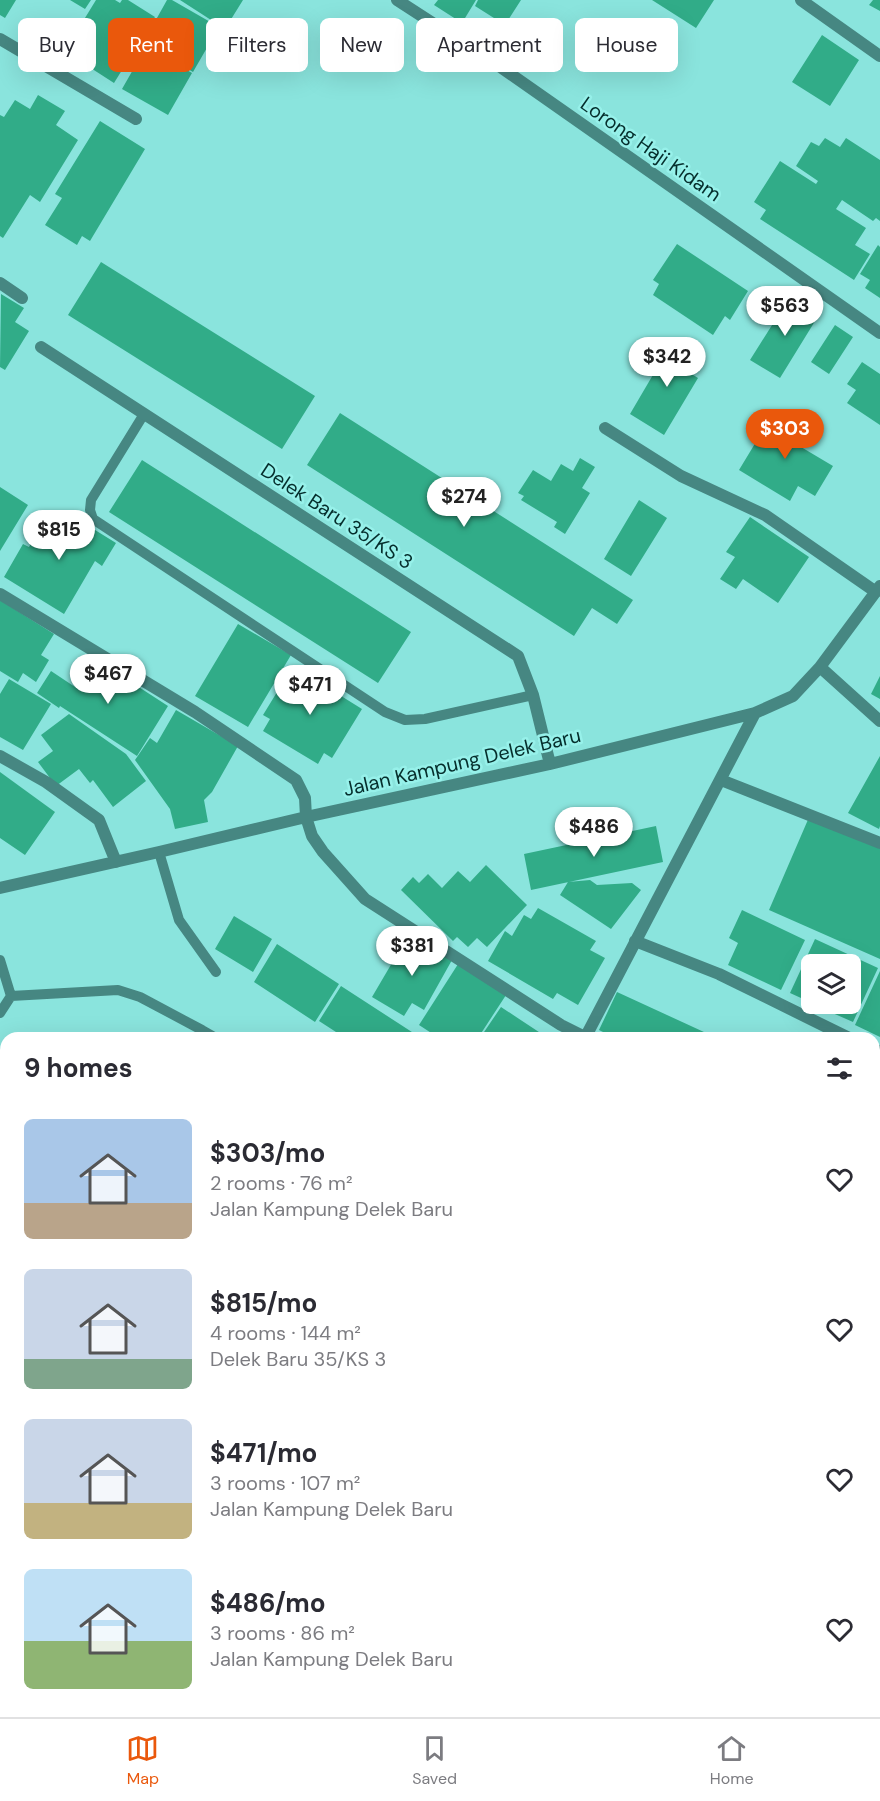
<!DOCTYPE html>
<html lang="en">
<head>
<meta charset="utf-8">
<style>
	:root { --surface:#fff; --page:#f7f7f7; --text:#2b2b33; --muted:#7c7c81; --line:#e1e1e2; --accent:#ea580c }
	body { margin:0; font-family:"DM Sans",sans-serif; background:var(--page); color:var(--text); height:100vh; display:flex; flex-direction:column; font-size:22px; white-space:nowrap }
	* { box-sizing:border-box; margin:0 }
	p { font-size:20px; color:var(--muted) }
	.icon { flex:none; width:33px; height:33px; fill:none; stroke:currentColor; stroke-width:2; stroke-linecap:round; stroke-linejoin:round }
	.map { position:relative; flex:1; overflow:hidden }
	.panel { position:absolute; left:0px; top:1032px; width:880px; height:686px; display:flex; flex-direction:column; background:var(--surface); border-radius:18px 18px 0 0; box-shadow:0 6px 24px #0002 }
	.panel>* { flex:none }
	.top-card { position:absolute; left:18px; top:18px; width:844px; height:54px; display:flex; gap:12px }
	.fabs { position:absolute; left:801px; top:954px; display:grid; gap:12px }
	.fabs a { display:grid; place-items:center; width:60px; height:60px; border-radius:9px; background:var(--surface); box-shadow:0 6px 24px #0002; font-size:30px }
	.price { position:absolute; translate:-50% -51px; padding:0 14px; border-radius:21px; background:#fff; color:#222; font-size:20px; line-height:39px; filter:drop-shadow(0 2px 3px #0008) }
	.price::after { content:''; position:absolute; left:50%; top:36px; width:18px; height:14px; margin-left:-9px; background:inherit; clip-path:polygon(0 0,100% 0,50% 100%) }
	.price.current { background:var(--accent); color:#fff }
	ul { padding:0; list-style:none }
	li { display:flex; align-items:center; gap:18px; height:150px; padding:0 24px }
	li span { display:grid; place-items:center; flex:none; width:168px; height:120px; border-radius:9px; color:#555 }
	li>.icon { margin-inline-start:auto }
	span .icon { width:72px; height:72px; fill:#fffc; stroke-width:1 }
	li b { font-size:26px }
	h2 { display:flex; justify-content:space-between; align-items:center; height:72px; padding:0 24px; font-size:26px }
	.tag { padding:0 21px; border-radius:9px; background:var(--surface); box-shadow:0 6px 24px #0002; font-size:21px; line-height:54px }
	.tag.current { background:var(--accent); color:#fff }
	.dock { display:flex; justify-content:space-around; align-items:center; height:84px; border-top:2px solid var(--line); background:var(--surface); font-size:16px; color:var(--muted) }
	.dock a { display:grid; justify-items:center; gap:3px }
	.dock .current { color:var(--accent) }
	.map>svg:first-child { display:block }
</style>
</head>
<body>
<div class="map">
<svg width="880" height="1717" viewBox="0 0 880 1717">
	<rect width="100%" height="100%" fill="#8ae4dd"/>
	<path fill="#72d8d0" d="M0 1228 6 1230V1488L0 1485Z"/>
	<path fill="#31ac88" d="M0 0H16L5 18 0 15Z
		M70 0H91L85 9Z
		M96 0H115L120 3 122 0H128L155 17 114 83 83 63 96 43 77 31Z
		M167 0H172L219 27 193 72 143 43Z
		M180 0H243L225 29Z
		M438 0H476L462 23 434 5Z
		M478 0H521L505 25 475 6Z
		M652 0H714L696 28Z
		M873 0H880V11L869 5Z
		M822 35 859 60 830 106 792 82Z
		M146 47 192 73 168 115 122 89Z
		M38 95 65 111 56 125 78 140 40 202 30 195 3 238 0 236V115L4 117 15 100 30 109Z
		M100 121 145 149 90 241 82 236 77 245 45 225 62 198 55 194Z
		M825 138 840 147 846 138 880 160V221L876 218 873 221 842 200 836 209 866 228 855 245 870 254 854 280 760 219 766 210 754 202 780 161 816 184 818 181 796 166 811 142 819 146Z
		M677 244 748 291 730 320 725 316 713 335 653 295 659 284 653 280Z
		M878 245 880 247V298L865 288 870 280 860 274Z
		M101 262 315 396 282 449 68 315Z
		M1 294 24 308 15 322 29 331 5 370 0 367Z
		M791 295 820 313 780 378 750 360Z
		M835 325 853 337 829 374 811 362Z
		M674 339 700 354 690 373 698 378 664 435 630 414Z
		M862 362 880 374V425L847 403 856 390 847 384Z
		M340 413 633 600 617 624 592 608 574 636 307 465Z
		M786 417 810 431 801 447 833 466 815 496 798 486 790 501 739 470 762 432 758 430 765 418 780 427Z
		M580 458 595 467 582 488 590 493 565 534 554 527 557 522 521 500 524 496 518 493 533 470 551 481 561 464 573 471Z
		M142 460 411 632 378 683 109 512Z
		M0 487 28 505 0 551Z
		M639 500 667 518 631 576 604 559Z
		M66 512 116 543 102 566 95 561 64 614 4 577 23 544 29 547 42 525 54 532Z
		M750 517 809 557 778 603 743 579 736 589 720 579 735 557 726 552Z
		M0 600 54 634 41 655 49 660 36 682 23 673 18 682 0 671Z
		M238 624 291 655 248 727 195 696Z
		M94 658 168 706 137 756 60 706 59 708 37 693 51 671 75 687Z
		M293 666 362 709 332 758 324 753 318 764 263 731 270 719 263 715Z
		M880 676V699L871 694Z
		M9 679 51 704 23 750 0 737V694Z
		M176 710 238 746 212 792 204 800 208 822 175 829 170 809 135 760 150 738 157 743Z
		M69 714 126 754 146 781 113 807 93 780 90 783 79 769 56 786 38 762 53 751 41 735Z
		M880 756V826L879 829 848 813Z
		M0 772 55 812 25 855 0 838Z
		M810 815 880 845V959L769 910Z
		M656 826 663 862 531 890 524 854Z
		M486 865 527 905 487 947 477 938 468 947 457 937 453 941 401 890 413 877 419 883 428 874 442 888 458 871 470 882Z
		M590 880 597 885 632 883 641 890 611 929 560 895 568 882Z
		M538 908 596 941 590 950 605 958 578 1005 557 993 553 999 488 961 505 931 512 936 524 915 531 919Z
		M742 910 805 940 781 990 728 965 738 943 729 938Z
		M234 916 272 939 253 972 215 949Z
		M409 934 452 960 424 1010 412 1003 404 1016 372 997Z
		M815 939 878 968 853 1022 812 1004H850V964H812V1003L790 993Z
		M277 944 339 984 315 1022 254 982Z
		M460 961 508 992 478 1038H439L419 1025Z
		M880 971V1037L855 1025Z
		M341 986 415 1034 422 1038H332L336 1032 319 1021Z
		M617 992 717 1038H615L599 1030Z
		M501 1007 548 1038H480Z
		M874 1053 880 1056V1111L874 1108Z
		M874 1115 880 1118V1185L874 1183Z
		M0 1261 6 1264V1350L0 1364Z
		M874 1316 880 1319V1348L874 1358Z
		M874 1436 880 1439V1455L874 1465Z
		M0 1491 6 1494V1552L3 1557 0 1556Z
		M3 1692 6 1694V1712H35L45 1717H0V1698Z
		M401 1712H454L465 1717H398Z
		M731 1712H797L794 1717H729Z"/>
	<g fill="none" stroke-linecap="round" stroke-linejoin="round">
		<path stroke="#468782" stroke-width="10" d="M144 414 91 500 90 510 93 519 385 712 405 720 425 719 533 695
			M159 852 179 920 216 972
			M0 960 11 996
			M11 996 118 990 140 997 202 1030 198 1038
			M0 1013 11 996
			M202 1030 216 1038
			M0 1468 6 1471
			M862 1712 871 1717"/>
		<path stroke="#468782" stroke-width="12" d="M397 0 502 68 880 333
			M801 0 880 56
			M0 39 136 119
			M0 283 22 298
			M41 347 518 656 533 695 550 764
			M605 428 681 476 765 515 876 592
			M0 594 195 712 296 780 305 798 306 817 312 836 323 852 365 899 561 1025 585 1037
			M820 667 880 721
			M0 756 46 782 99 820 116 862
			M721 780 880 843
			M0 888 159 852 306 817 550 764 755 713 793 696 820 667 880 586
			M635 941 719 974 849 1038
			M585 1038 755 713
			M874 1049 880 1052
			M874 1202 880 1204
			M874 1298 880 1301
			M0 1659 6 1663
			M94 1712 104 1717
			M252 1717 255 1712"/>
	</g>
	<g text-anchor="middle" stroke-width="5" stroke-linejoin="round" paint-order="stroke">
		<g font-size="20" fill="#052e2c" stroke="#97f1ea">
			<text transform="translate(651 149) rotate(35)" y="7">Lorong Haji Kidam</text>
			<text transform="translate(337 516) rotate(33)" y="7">Delek Baru 35/KS 3</text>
			<text transform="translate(462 762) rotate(-13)" y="7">Jalan Kampung Delek Baru</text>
		</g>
	</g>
</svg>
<div class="fabs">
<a><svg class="icon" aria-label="layers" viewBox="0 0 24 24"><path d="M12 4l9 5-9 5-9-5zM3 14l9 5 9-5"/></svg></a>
</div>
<b class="price" style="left:785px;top:337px">$563</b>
<b class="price" style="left:667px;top:388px">$342</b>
<b class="price current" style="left:785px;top:460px">$303</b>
<b class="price" style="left:464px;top:528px">$274</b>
<b class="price" style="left:59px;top:561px">$815</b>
<b class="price" style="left:108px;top:705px">$467</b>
<b class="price" style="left:310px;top:716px">$471</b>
<b class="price" style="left:594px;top:858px">$486</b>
<b class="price" style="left:412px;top:977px">$381</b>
<div class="top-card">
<a class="tag">Buy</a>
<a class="tag current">Rent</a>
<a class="tag">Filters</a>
<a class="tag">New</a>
<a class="tag">Apartment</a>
<a class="tag">House</a>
</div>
<section class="panel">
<h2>9 homes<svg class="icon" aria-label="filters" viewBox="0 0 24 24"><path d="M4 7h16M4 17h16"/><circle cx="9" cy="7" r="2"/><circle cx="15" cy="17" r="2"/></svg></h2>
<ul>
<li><span style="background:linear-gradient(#a9c7e8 70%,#b9a48a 0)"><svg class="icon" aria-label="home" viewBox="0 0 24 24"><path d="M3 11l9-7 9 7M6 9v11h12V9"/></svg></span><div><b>$303/mo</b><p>2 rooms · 76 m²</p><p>Jalan Kampung Delek Baru</p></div><svg class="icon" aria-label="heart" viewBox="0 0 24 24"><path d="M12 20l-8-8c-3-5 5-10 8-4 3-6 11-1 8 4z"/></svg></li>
<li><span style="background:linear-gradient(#c9d6e8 75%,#7fa58c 0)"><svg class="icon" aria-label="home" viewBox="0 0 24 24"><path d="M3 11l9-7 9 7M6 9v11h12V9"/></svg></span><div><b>$815/mo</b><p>4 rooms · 144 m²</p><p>Delek Baru 35/KS 3</p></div><svg class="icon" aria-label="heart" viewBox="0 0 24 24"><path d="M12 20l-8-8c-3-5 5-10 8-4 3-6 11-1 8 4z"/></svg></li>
<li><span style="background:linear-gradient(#c9d6e8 70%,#c2b280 0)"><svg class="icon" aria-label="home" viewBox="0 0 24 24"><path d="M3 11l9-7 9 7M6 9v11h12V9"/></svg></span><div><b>$471/mo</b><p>3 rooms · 107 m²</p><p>Jalan Kampung Delek Baru</p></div><svg class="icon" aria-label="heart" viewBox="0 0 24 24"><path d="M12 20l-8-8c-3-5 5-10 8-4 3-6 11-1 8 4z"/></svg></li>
<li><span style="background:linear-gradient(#bfe0f5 60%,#8fb573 0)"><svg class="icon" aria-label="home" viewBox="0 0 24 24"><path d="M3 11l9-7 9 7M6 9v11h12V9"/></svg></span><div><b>$486/mo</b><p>3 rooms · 86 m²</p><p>Jalan Kampung Delek Baru</p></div><svg class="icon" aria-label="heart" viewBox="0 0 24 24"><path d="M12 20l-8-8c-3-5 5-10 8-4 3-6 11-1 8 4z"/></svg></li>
</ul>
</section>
</div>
<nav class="dock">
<a class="current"><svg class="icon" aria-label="map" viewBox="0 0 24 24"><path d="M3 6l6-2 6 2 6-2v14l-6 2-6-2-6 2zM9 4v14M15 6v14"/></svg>Map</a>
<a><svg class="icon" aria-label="saved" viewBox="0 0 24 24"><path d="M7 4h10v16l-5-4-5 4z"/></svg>Saved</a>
<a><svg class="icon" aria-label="home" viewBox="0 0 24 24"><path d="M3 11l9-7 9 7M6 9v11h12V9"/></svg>Home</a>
</nav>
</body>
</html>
